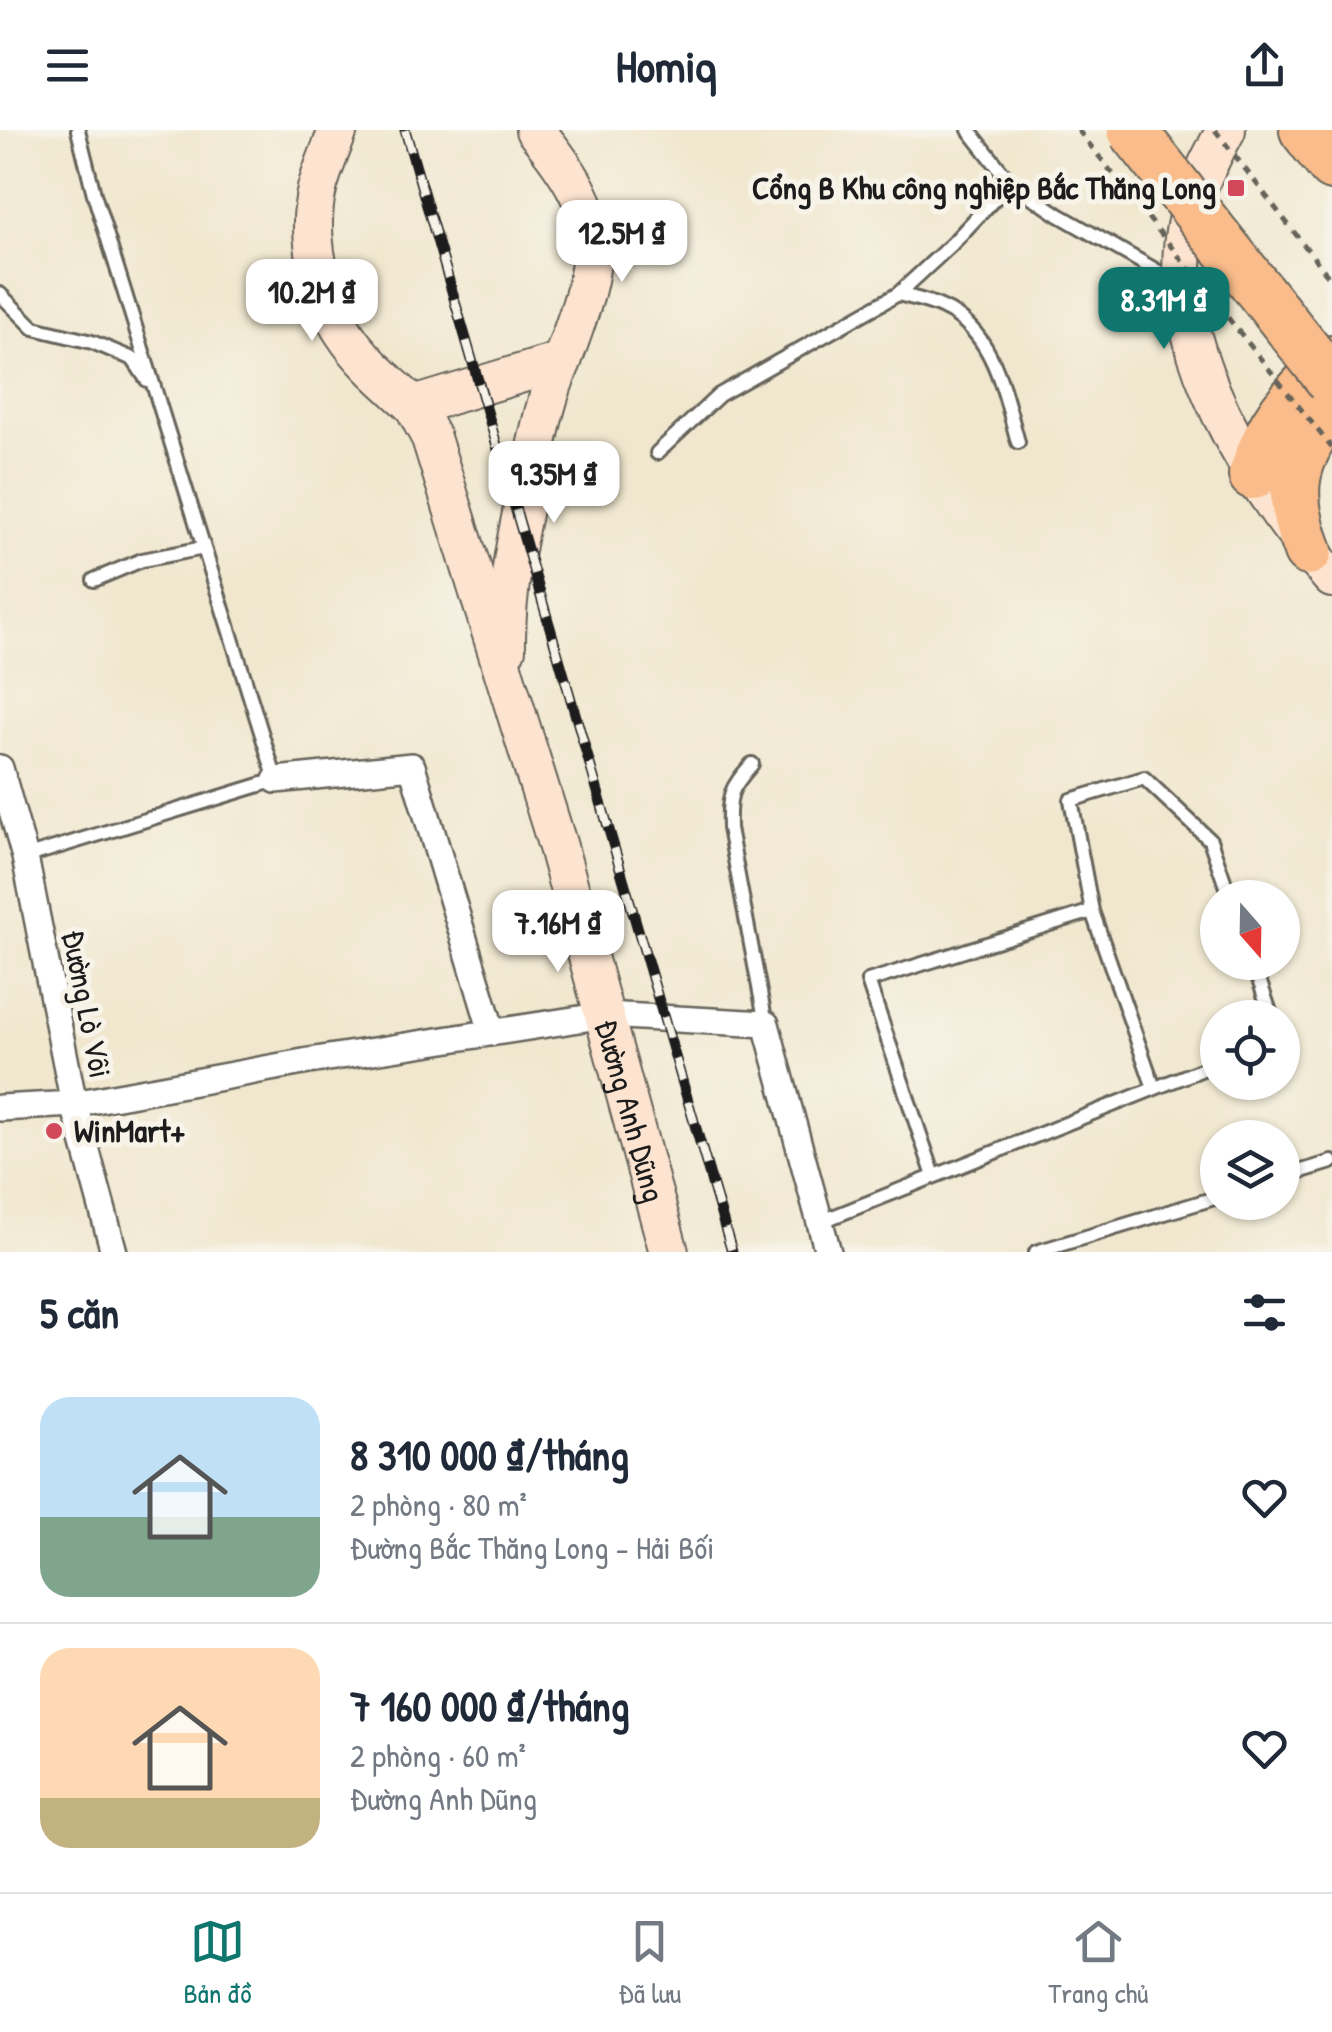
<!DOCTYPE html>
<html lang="vi">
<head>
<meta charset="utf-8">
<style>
	:root { --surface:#fff; --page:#f6f6f7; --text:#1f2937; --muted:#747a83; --line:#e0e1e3; --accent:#0f766e }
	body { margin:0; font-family:"Patrick Hand",sans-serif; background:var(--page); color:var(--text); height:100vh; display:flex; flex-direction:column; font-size:38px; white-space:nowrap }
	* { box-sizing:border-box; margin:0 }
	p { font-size:32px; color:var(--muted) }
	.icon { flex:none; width:55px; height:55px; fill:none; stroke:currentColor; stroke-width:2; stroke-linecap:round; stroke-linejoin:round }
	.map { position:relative; height:1122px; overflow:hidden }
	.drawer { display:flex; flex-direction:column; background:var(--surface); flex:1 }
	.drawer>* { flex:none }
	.needle { width:65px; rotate:160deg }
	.tools { position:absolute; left:1200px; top:750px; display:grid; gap:20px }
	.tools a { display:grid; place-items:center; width:100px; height:100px; border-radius:50%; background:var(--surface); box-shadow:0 2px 8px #0004; font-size:50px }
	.price { position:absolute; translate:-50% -85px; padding:0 22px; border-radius:20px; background:#fff; color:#222; font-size:32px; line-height:65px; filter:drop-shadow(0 2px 5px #0008) }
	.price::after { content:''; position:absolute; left:50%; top:60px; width:30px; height:22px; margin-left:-15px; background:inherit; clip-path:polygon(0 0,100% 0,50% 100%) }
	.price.active { background:var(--accent); color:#fff }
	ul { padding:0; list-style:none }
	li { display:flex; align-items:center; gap:30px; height:250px; padding:0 40px }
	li+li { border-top:2px solid var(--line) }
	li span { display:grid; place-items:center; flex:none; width:280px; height:200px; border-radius:30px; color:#555 }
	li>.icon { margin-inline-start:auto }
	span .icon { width:120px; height:120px; fill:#fffc; stroke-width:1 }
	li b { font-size:42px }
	h2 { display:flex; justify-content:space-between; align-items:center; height:120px; padding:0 40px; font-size:42px }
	header { display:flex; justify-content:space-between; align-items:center; height:130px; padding:0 40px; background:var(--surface); font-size:45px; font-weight:800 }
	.tab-bar { display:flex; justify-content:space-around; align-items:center; height:140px; border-top:2px solid var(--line); background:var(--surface); font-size:28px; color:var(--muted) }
	.tab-bar a { display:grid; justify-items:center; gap:5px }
	.tab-bar .active { color:var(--accent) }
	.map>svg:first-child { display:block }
</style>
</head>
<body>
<header><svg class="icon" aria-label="menu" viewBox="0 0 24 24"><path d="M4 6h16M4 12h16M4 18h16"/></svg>Homiq<svg class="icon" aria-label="share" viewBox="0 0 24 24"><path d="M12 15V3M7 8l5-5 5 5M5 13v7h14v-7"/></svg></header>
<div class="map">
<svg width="1332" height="1122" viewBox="0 0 1332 1122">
	<rect width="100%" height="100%" fill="#f7f3e8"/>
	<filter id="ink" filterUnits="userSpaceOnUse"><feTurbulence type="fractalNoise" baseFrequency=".01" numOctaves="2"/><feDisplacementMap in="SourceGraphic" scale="20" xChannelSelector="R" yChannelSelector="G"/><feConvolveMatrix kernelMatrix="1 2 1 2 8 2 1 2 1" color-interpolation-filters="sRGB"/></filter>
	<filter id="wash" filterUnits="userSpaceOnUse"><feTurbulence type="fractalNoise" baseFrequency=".0048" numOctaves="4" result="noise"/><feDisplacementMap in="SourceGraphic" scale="40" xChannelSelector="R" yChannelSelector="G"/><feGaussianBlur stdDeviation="2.25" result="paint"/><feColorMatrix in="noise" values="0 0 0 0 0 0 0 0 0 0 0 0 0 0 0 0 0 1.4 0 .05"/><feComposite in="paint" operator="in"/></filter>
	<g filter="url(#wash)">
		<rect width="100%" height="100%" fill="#f0e7ce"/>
	</g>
	<g filter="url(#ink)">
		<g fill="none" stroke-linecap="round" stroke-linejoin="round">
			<defs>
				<path id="lane" d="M969 0 1010 52 1059 85 1178 153
					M0 164 34 198 92 212 133 229 147 250
					M898 164C913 168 929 171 943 178 994 201 1004 263 1018 312
					M657 323 719 265 898 164 952 114 1010 52
					M94 450 142 430 204 418
					M752 634C730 659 728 664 729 698L766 894
					M25 727 276 650 94 64 78 0
					M1253 832 1272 888
					M1154 958 1092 781 1071 670 1144 648 1210 710 1230 768
					M934 1046 868 851 1092 781
					M1282 1047 1332 1032
					M820 1092 1218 933
					M1036 1122 1218 1067"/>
				<path id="street" d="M0 638 25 727 74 974 114 1122
					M276 650 412 636 492 902
					M0 978 74 974 309 931 605 885 766 894 828 1122"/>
				<g id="secondary">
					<path d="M338 0C331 20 322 39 317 59 306 103 319 166 344 203 362 231 390 254 414 276L562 231C601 125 611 91 535 0"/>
					<path d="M1226 0C1210 29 1195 58 1187 91 1160 213 1255 361 1332 448"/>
					<path id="s1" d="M414 276 431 308 558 717 669 1122"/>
					<path d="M506 519C505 462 517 406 529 350 538 309 545 269 562 231"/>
				</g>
				<path id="highway" d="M1304 0 1332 36
					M1253 345C1267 296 1294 263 1332 230
					M1308 421C1284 359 1294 329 1332 276"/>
			</defs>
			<use href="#lane" stroke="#66635a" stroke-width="18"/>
			<use href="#street" stroke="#66635a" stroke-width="30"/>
			<use href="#secondary" stroke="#66635a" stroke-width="42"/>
			<use href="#highway" stroke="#66635a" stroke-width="52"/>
			<use href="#lane" stroke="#fff" stroke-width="12"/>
			<use href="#street" stroke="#fff" stroke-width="25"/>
			<use href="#secondary" stroke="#fde4d0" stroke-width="38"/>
			<use href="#highway" stroke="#f9bc8a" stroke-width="48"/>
			<defs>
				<path id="rail" d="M405 0 732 1122"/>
			</defs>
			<use href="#rail" stroke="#1c1c1c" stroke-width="11"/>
			<use href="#rail" stroke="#f7f3e8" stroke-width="8" stroke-dasharray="22" stroke-linecap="butt"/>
			<defs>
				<path id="highway-bridge" d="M1132 0 1332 252"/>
			</defs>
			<use href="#highway-bridge" stroke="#66635a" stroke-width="52" stroke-linecap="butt"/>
			<path stroke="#66635a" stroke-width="5" stroke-dasharray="8 8" stroke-linecap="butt" d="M1078 0 1332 318
				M1215 0 1332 151"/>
			<use href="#highway-bridge" stroke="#f9bc8a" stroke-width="48"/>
		</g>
	</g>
	<g fill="#d1495b" stroke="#f7f3e8" stroke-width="4">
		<rect x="1226" y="48" width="20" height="20" rx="5"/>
		<circle cx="54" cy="1001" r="10"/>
	</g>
	<g text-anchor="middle" stroke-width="10" stroke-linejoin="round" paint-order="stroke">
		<g font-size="32" font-weight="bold" fill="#1c1c1c" stroke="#f7f3e8" text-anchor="end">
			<text x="1216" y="69">Cổng B Khu công nghiệp Bắc Thăng Long</text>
			<text x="74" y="1012" text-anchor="start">WinMart+</text>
		</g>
		<g font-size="32" fill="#1c1c1c" stroke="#f7f3e8">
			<text transform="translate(87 874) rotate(79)" y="11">Đường Lò Vôi</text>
			<text dy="11" stroke="none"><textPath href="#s1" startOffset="738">Đường Anh Dũng</textPath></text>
		</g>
	</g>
</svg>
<div class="tools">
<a><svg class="needle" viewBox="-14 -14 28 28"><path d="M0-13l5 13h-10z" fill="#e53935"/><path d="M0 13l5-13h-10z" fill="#747a83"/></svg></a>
<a><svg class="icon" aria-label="locate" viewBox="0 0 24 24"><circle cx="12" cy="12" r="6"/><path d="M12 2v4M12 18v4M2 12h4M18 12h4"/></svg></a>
<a><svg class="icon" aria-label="layers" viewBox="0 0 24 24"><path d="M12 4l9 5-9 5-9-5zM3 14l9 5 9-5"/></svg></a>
</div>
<b class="price" style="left:622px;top:155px">12.5M ₫</b>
<b class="price" style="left:312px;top:214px">10.2M ₫</b>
<b class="price active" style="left:1164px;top:222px">8.31M ₫</b>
<b class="price" style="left:554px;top:396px">9.35M ₫</b>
<b class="price" style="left:558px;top:845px">7.16M ₫</b>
</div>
<section class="drawer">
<h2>5 căn<svg class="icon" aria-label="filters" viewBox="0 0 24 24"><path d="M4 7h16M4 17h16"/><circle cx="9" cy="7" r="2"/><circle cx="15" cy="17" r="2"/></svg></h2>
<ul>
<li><span style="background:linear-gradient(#bfe0f5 60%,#7fa58c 0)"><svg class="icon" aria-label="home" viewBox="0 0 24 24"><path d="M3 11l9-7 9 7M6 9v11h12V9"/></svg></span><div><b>8 310 000 ₫/tháng</b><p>2 phòng · 80 m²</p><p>Đường Bắc Thăng Long - Hải Bối</p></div><svg class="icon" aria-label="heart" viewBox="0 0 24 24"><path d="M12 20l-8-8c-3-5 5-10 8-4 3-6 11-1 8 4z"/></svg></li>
<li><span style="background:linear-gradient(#ffd9b3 75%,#c2b280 0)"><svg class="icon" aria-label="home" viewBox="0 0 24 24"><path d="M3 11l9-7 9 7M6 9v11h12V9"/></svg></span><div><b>7 160 000 ₫/tháng</b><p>2 phòng · 60 m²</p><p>Đường Anh Dũng</p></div><svg class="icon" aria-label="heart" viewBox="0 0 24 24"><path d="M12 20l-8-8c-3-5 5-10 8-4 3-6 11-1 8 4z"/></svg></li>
</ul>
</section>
<nav class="tab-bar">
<a class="active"><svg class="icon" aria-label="map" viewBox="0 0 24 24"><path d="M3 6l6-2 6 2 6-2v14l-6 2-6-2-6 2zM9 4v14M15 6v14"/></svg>Bản đồ</a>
<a><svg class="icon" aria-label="saved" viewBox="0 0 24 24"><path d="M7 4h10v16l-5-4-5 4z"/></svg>Đã lưu</a>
<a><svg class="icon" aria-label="home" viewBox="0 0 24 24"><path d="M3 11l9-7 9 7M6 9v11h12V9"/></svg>Trang chủ</a>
</nav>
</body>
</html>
